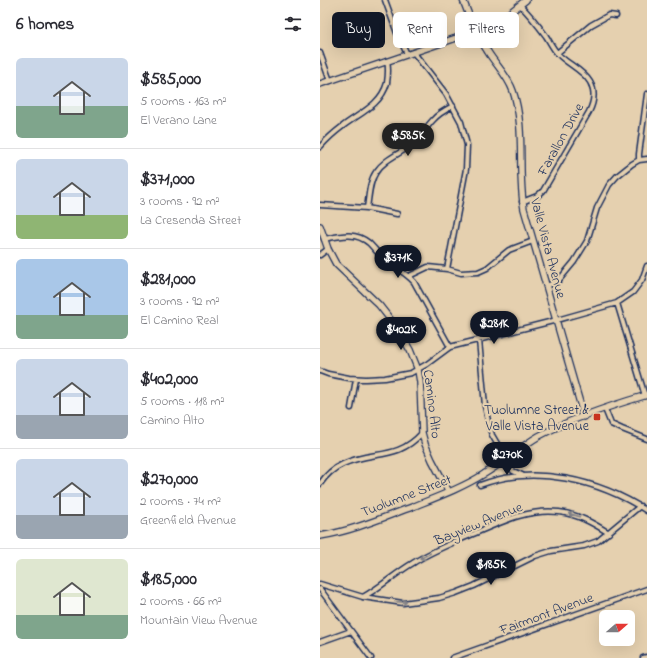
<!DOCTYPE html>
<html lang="en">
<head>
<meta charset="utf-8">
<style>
	:root { --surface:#fff; --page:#f7f7f7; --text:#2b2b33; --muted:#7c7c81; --line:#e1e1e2; --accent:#111827 }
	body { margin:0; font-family:"Indie Flower",sans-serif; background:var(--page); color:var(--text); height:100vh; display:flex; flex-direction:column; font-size:15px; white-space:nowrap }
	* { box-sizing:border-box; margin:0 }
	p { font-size:13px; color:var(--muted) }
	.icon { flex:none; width:22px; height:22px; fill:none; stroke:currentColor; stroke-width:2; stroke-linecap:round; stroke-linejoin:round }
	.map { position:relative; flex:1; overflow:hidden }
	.sheet { display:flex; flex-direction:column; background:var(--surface); width:320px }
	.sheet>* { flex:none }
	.guide { position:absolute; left:12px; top:12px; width:255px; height:36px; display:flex; gap:8px }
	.needle { width:26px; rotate:70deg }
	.buttons { position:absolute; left:279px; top:610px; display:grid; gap:8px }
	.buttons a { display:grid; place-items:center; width:36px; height:36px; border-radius:6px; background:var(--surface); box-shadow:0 4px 16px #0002; font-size:20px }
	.price { position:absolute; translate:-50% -34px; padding:0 9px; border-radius:14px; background:var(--accent); color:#fff; font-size:13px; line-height:26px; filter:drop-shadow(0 1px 2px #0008) }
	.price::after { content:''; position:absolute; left:50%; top:24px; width:12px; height:9px; margin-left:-6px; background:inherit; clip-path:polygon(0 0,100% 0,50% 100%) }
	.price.on { background:#222; color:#fff }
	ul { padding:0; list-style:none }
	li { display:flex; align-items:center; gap:12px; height:100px; padding:0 16px }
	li+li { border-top:1px solid var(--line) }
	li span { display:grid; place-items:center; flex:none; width:112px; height:80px; border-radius:6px; color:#555 }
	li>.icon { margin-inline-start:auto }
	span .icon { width:48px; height:48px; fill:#fffc; stroke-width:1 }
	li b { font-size:17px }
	h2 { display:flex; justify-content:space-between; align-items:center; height:48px; padding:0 16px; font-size:17px }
	.pill { padding:0 14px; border-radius:6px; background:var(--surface); box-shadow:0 4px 16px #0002; font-size:14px; line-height:36px }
	.pill.on { background:var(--accent); color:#fff }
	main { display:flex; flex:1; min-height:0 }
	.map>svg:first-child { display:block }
</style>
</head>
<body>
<main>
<section class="sheet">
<h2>6 homes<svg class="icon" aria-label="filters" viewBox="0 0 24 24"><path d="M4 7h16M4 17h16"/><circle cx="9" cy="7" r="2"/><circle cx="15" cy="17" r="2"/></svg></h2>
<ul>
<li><span style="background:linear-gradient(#c9d6e8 60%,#7fa58c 0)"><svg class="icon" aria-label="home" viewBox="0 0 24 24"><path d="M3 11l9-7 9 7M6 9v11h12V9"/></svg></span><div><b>$585,000</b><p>5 rooms · 163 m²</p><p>El Verano Lane</p></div></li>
<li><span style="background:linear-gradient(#c9d6e8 70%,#8fb573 0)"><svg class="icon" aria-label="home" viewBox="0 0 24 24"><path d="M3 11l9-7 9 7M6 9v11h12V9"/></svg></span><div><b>$371,000</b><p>3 rooms · 92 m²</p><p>La Cresenda Street</p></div></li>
<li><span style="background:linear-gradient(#a9c7e8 70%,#7fa58c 0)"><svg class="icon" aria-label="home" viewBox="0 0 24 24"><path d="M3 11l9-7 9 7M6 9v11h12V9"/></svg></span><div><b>$281,000</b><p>3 rooms · 92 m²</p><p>El Camino Real</p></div></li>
<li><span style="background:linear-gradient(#c9d6e8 70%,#9aa5b1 0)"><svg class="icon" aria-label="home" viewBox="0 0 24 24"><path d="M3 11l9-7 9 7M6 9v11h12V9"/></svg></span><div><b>$402,000</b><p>5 rooms · 118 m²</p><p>Camino Alto</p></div></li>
<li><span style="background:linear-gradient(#c9d6e8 70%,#9aa5b1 0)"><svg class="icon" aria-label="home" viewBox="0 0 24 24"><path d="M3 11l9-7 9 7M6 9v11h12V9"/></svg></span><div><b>$270,000</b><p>2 rooms · 74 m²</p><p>Greenfield Avenue</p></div></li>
<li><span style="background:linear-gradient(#dfe7d0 70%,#7fa58c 0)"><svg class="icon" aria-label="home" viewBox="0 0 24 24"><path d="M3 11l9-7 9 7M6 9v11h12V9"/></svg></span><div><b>$185,000</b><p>2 rooms · 66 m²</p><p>Mountain View Avenue</p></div></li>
</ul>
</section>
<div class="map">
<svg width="327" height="658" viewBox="0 0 327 658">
	<rect width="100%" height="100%" fill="#e5d0af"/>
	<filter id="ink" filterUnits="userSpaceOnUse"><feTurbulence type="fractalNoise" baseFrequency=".025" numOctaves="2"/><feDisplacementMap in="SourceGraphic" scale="8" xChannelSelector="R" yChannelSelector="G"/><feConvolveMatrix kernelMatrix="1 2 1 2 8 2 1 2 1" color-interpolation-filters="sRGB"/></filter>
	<g filter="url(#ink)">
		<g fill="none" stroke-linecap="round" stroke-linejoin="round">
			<defs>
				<path id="street" d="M65 0 77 33 87 54
					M200 5C210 15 218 25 226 36 230 42 233 49 238 54 247 64 263 70 270 82 276 92 274 102 269 112L223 191 217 196 202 202
					M0 53 10 81
					M94 53 126 94 141 122 147 145 146 169 127 269
					M237 53 271 25 289 15 296 16
					M0 147C7 139 15 132 23 126 40 113 61 105 67 83 68 76 69 69 67 61
					M319 160V154L327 94
					M0 205 47 208 77 214
					M47 208C49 196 49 182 56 172 65 158 83 153 95 142 102 136 106 127 113 120 118 114 125 110 133 106
					M4 239C19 236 35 231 49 243 55 249 60 256 66 261 76 268 86 273 94 282L130 347
					M0 255 8 249
					M89 276 108 267 127 269 141 273 158 272 167 268 189 250 213 241
					M227 286 239 280 254 262 267 241 277 208 289 185 297 176 312 164 319 160 327 159
					M297 303 325 396
					M159 340 165 406 169 426 172 435 193 471 202 475
					M0 371 8 374 29 378 46 379 65 378 91 373 107 364 130 347 237 320 297 303 313 292 322 280 327 266
					M31 408 36 379
					M285 409 291 424 302 429 327 439
					M0 484C6 475 14 468 23 464 53 450 77 461 102 433
					M160 485C214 464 279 480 327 511
					M0 584 43 597 83 603 119 598 136 593 154 586 215 556 231 551 264 546 278 541 320 506
					M0 589 51 658
					M43 597C61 587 76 573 93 563 110 552 128 545 146 537 175 525 206 508 239 512 257 514 273 523 289 533
					M0 642 31 631
					M132 658 327 589
					M323 658 327 657"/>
				<path id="secondary" d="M143 0C150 19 157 36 168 52 176 65 188 76 193 91 206 129 197 170 204 209L264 417
					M0 84 166 28 183 18 206 0
					M0 226 8 249 16 264 59 305 77 328 90 350 98 370 100 382 102 433 105 444 112 460 129 492
					M0 536C32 531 62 518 92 507 117 497 142 488 164 474 183 463 200 447 219 436 250 419 293 405 327 395"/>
			</defs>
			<use href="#street" stroke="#1b2f5e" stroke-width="7"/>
			<use href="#secondary" stroke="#1b2f5e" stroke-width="8"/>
			<use href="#street" stroke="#e5d0af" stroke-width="4"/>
			<use href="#secondary" stroke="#e5d0af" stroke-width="5.5"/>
		</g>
		<defs><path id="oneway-shaft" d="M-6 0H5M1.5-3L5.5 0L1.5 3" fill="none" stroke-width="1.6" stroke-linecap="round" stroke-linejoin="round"/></defs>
		<g stroke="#808086">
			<use href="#oneway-shaft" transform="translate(254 515) rotate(-164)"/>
			<use href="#oneway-shaft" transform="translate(105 556) rotate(152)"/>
			<use href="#oneway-shaft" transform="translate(81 602) rotate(2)"/>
		</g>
	</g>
	<rect fill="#c8321e" stroke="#e5d0af" stroke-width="1.5" x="273" y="413" width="8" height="8" rx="2"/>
	<g text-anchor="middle" stroke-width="4" stroke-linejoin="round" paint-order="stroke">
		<g font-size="14" fill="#1b2f5e" stroke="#e5d0af">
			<text transform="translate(240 139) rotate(-61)" y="5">Farallon Drive</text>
			<text transform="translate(229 248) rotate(75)" y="5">Valle Vista Avenue</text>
			<text transform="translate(113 404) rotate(83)" y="5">Camino Alto</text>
			<text transform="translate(86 495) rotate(-21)" y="5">Tuolumne Street</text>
			<text transform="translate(158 523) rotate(-22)" y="5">Bayview Avenue</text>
			<text transform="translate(226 613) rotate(-20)" y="5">Fairmont Avenue</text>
		</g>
		<g font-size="14" fill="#1b2f5e" stroke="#e5d0af" text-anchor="end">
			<text x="269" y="414">Tuolumne Street &amp;<tspan x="269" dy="16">Valle Vista Avenue</tspan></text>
		</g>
	</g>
</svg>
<div class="buttons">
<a><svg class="needle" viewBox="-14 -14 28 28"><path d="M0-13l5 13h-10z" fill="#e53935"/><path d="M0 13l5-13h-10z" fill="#7c7c81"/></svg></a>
</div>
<b class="price on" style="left:88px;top:157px">$585K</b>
<b class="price" style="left:78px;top:279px">$371K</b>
<b class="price" style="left:174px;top:345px">$281K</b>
<b class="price" style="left:81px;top:351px">$402K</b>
<b class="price" style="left:187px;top:476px">$270K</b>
<b class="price" style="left:171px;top:586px">$185K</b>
<div class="guide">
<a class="pill on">Buy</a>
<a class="pill">Rent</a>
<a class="pill">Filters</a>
</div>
</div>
</main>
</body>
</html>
